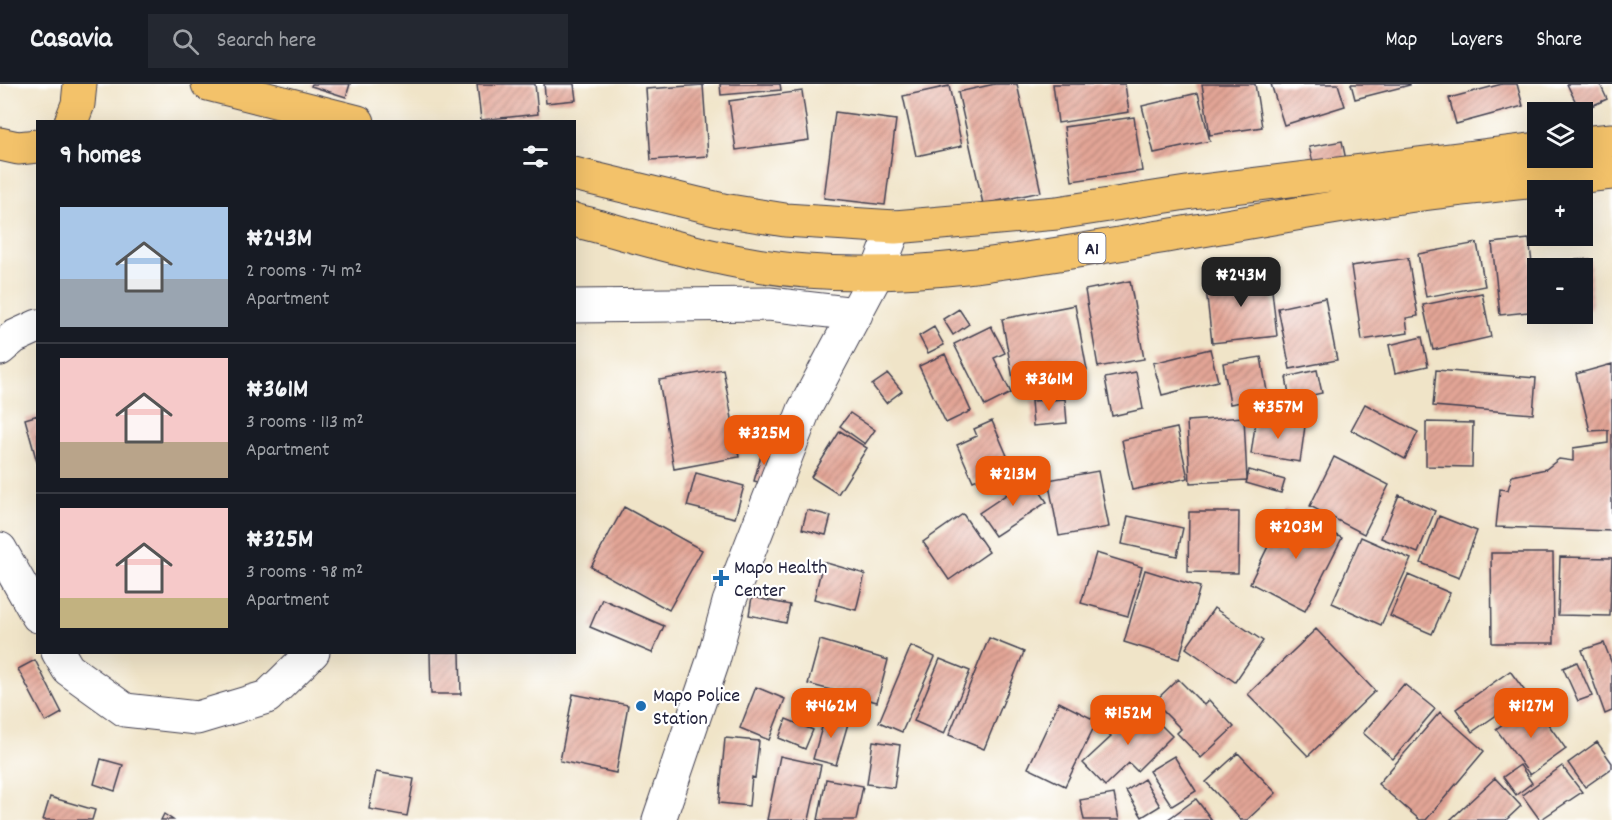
<!DOCTYPE html>
<html lang="en">
<head>
<meta charset="utf-8">
<style>
	:root { --surface:#171b24; --page:#242831; --text:#f1f3f6; --muted:#9ea1a6; --line:#363941; --accent:#ea580c }
	body { margin:0; font-family:Dekko,sans-serif; background:var(--page); color:var(--text); height:100vh; display:flex; flex-direction:column; font-size:22px; white-space:nowrap }
	* { box-sizing:border-box; margin:0 }
	p { font-size:20px; color:var(--muted) }
	.icon { flex:none; width:33px; height:33px; fill:none; stroke:currentColor; stroke-width:2; stroke-linecap:round; stroke-linejoin:round }
	.map { position:relative; flex:1; overflow:hidden }
	.panel { position:absolute; left:36px; top:36px; width:540px; height:534px; display:flex; flex-direction:column; background:var(--surface); border-radius:0px; box-shadow:0 6px 24px #0002 }
	.panel>* { flex:none }
	.buttons { position:absolute; left:1527px; top:18px; display:grid; gap:12px }
	.buttons a { display:grid; place-items:center; width:66px; height:66px; border-radius:0px; background:var(--surface); box-shadow:0 6px 24px #0002; font-size:30px }
	.price { position:absolute; translate:-50% -51px; padding:0 14px; border-radius:12px; background:var(--accent); color:#fff; font-size:20px; line-height:39px; filter:drop-shadow(0 2px 3px #0008) }
	.price::after { content:''; position:absolute; left:50%; top:36px; width:18px; height:14px; margin-left:-9px; background:inherit; clip-path:polygon(0 0,100% 0,50% 100%) }
	.price.active { background:#222; color:#fff }
	ul { padding:0; list-style:none }
	li { display:flex; align-items:center; gap:18px; height:150px; padding:0 24px }
	li+li { border-top:2px solid var(--line) }
	li span { display:grid; place-items:center; flex:none; width:168px; height:120px; border-radius:0px; color:#555 }
	li>.icon { margin-inline-start:auto }
	span .icon { width:72px; height:72px; fill:#fffc; stroke-width:1 }
	li b { font-size:26px }
	h2 { display:flex; justify-content:space-between; align-items:center; height:72px; padding:0 24px; font-size:26px }
	header { display:flex; align-items:center; gap:36px; box-sizing:border-box; height:84px; padding:0 30px; background:var(--surface); border-bottom:2px solid var(--line) }
	header strong { font-size:28px }
	nav { display:flex; gap:33px; margin-inline-start:auto; font-size:21px }
	.search { width:420px; height:54px; background:var(--page); display:flex; align-items:center; gap:15px; box-sizing:border-box; padding:0 21px; border-radius:0px; color:var(--muted); font-size:22px }
	.map>svg:first-child { display:block }
</style>
</head>
<body>
<header>
<strong>Casavia</strong>
<div class="search"><svg class="icon" aria-label="search" viewBox="0 0 24 24"><circle cx="10" cy="10" r="6"/><path d="M15 15l6 6"/></svg>Search here</div>
<nav><a>Map</a><a>Layers</a><a>Share</a></nav>
</header>
<div class="map">
<svg width="1612" height="736" viewBox="0 0 1612 736">
	<defs>
		<pattern id="building-hatch" width="6" height="6" patternUnits="userSpaceOnUse" patternTransform="scale(1.5)"><rect width="6" height="6" fill="#e3a596"/><path d="M-1 1l2-2M0 6l6-6M5 7l2-2" fill="none" stroke="#b8867c"/></pattern>
	</defs>
	<rect width="100%" height="100%" fill="#fff"/>
	<filter id="ink" filterUnits="userSpaceOnUse"><feTurbulence type="fractalNoise" baseFrequency=".0167" numOctaves="2"/><feDisplacementMap in="SourceGraphic" scale="12" xChannelSelector="R" yChannelSelector="G"/><feConvolveMatrix kernelMatrix="1 2 1 2 8 2 1 2 1" color-interpolation-filters="sRGB"/></filter>
	<filter id="wash" filterUnits="userSpaceOnUse"><feTurbulence type="fractalNoise" baseFrequency=".008" numOctaves="4" result="noise"/><feDisplacementMap in="SourceGraphic" scale="24" xChannelSelector="R" yChannelSelector="G"/><feGaussianBlur stdDeviation="1.35" result="paint"/><feColorMatrix in="noise" values="0 0 0 0 0 0 0 0 0 0 0 0 0 0 0 0 0 1.4 0 .05"/><feComposite in="paint" operator="in"/></filter>
	<g filter="url(#wash)">
		<rect width="100%" height="100%" fill="#f0e4c8"/>
		<g id="blocks">
			<path fill="url(#building-hatch)" d="M312 0H350L346 13 311 2Z
				M477 0H535L538 30 481 36Z
				M544 0H574L576 16 546 19Z
				M720 0H780L781 6 721 11Z
				M995 0H1017L1041 108 983 120 958 8Z
				M1053 0H1125L1129 28 1058 39Z
				M1202 0H1255L1262 43 1210 51Z
				M1271 0H1338L1345 22 1284 41Z
				M1351 0H1410V1L1355 15Z
				M1502 0H1517L1523 22 1456 40 1449 14Z
				M1567 0H1600L1607 15 1580 27Z
				M703 1 708 72 651 76 646 5Z
				M949 2 962 62 916 72 903 12Z
				M802 7 809 56 736 66 729 17Z
				M1198 9 1210 57 1154 69 1142 22Z
				M835 28 896 36 885 121 824 114Z
				M1134 33 1142 87 1072 97 1064 43Z
				M1342 57 1346 76 1314 82 1309 63Z
				M1529 155 1538 227 1500 231 1492 159Z
				M1477 159 1485 202 1426 213 1418 170Z
				M1408 174 1418 232 1406 234 1408 249 1362 256 1351 182Z
				M1590 175 1592 225 1582 226V184H1541V178Z
				M1270 188 1277 252 1212 259 1205 195Z
				M1130 197 1144 275 1098 283 1085 206Z
				M1482 209 1491 253 1433 266 1423 221Z
				M1325 214 1337 276 1290 285 1278 224Z
				M1075 221 1087 286 1014 300 1002 235Z
				M959 225 969 240 953 251 943 235Z
				M991 242 1005 269 994 274 1011 309 985 322 954 260Z
				M934 243 944 261 928 269 919 252Z
				M1422 253 1428 282 1395 289 1389 261Z
				M1210 265 1218 297 1162 311 1153 279Z
				M945 270 971 327 946 339 919 282Z
				M1261 273 1268 313 1230 320 1223 279Z
				M1612 280V447L1496 443 1500 405 1508 406 1512 392 1546 385 1559 375 1573 377V364L1608 359V346L1590 347 1576 290Z
				M723 285 739 373 674 385 659 296Z
				M1317 286 1322 309 1290 316 1286 293Z
				M1436 286 1536 294 1533 330 1433 322Z
				M1136 288 1143 325 1112 332 1105 294Z
				M888 290 902 307 886 319 872 301Z
				M1065 315 1067 339 1033 342 1031 317Z
				M1365 320 1418 348 1405 375 1351 346Z
				M850 329 875 346 865 360 840 342Z
				M38 331V378H37L25 335Z
				M1244 333 1247 396 1249 386 1285 396 1281 409 1246 399 1247 396 1190 399 1187 337Z
				M1256 335 1305 342 1300 378 1251 370Z
				M992 337 1008 374 1002 377 1004 384 973 397 957 361 977 352 974 345Z
				M1426 338 1473 339 1472 383 1426 382Z
				M1177 344 1188 394 1132 406 1122 356Z
				M840 347 867 364 838 410 811 393Z
				M763 364 775 367 766 400 754 397Z
				M1334 373 1389 401 1364 450 1310 422Z
				M1098 387 1109 443 1059 452 1048 396Z
				M696 389 744 402 735 434 687 422Z
				M1031 394 1047 418 995 452 979 429Z
				M1399 411 1435 427 1418 469 1381 454Z
				M624 423 702 466 669 526 591 483Z
				M807 426 831 432 826 451 802 445Z
				M1286 426 1342 454 1305 527 1250 499Z
				M1189 428H1239L1238 489 1188 488Z
				M963 430 989 468 949 496 923 458Z
				M1128 432 1183 444 1177 472 1122 460Z
				M1439 432 1477 447 1459 494 1421 479Z
				M1361 453 1411 475 1381 541 1332 519Z
				M1096 469 1142 483 1128 532 1081 519Z
				M1491 469H1553L1554 559H1492Z
				M1560 473 1612 474 1610 532 1558 531Z
				M823 478 865 490 856 526 814 515Z
				M1145 486 1200 503 1179 575 1124 558Z
				M1408 491 1450 509 1432 550 1390 532Z
				M752 513 790 521 786 539 749 531Z
				M602 515 664 542 652 569 590 543Z
				M1214 524 1263 557 1235 598 1186 564Z
				M1316 545 1375 607 1308 672 1248 610Z
				M989 554 1024 568 984 665 949 651Z
				M820 556 888 576 877 618 808 600Z
				M1604 559 1612 580V627L1605 630 1582 566Z
				M911 562 935 573 902 648 879 638Z
				M430 568H460L461 610H431Z
				M940 575 970 587 944 650 914 637Z
				M35 576 62 629 46 638 18 585Z
				M1577 578 1592 612 1578 617 1563 584Z
				M1510 587 1527 610 1472 648 1456 625Z
				M1178 595 1204 621 1209 616 1234 643 1201 674 1177 649 1181 645 1154 618Z
				M1404 600 1435 625 1393 675 1363 649Z
				M756 603 785 615 769 656 740 644Z
				M573 610 628 621 616 689 560 677Z
				M1059 618 1097 637 1065 702 1028 684Z
				M1533 619 1566 665 1530 691 1496 645Z
				M1140 620 1172 652 1137 687 1129 679 1105 702 1083 679 1111 653 1108 650 1113 646Z
				M1440 628 1484 667 1426 736H1420L1378 700Z
				M826 629 849 636 836 681 813 675Z
				M786 635 813 646 805 665 779 654Z
				M725 654 759 657 755 694 752 693 749 722 719 719Z
				M873 657 900 661 894 704 867 700Z
				M1597 658 1612 679V684L1585 703 1568 679Z
				M1238 669 1276 709 1247 736H1241L1206 698Z
				M780 672 821 681 809 736H767Z
				M1174 672 1196 707 1172 722 1149 687Z
				M101 675 123 681 115 707 94 700Z
				M1520 681 1532 699 1516 711 1503 693Z
				M1562 682 1582 708 1540 736 1522 711Z
				M376 688 414 695 407 732 369 725Z
				M1495 694 1521 722 1506 736H1450Z
				M826 695 863 702 856 736H818Z
				M1144 695 1160 722 1142 733 1126 707Z
				M1114 710 1119 736H1084L1080 716Z
				M50 713 95 726 92 736H43Z
				M1196 715 1212 736H1167Z
				M164 730 173 736H161Z"/>
		</g>
	</g>
	<g filter="url(#ink)">
		<use href="#blocks" fill-opacity="0" stroke="#413f50" stroke-width="1.5"/>
		<g fill="none" stroke-linecap="round" stroke-linejoin="round">
			<defs>
				<path id="minor" d="M574 222 769 220 856 230
					M0 265 14 253 38 242
					M0 465 38 532
					M58 568 68 585 125 626 197 634 267 613 313 568
					M659 736 713 577 729 518 804 326 877 189 895 143"/>
				<path id="highway" d="M208 0 358 38
					M71 38 78 20 80 0
					M1582 59 1612 56
					M0 60 18 64 38 62
					M574 90 723 126 785 136 895 143 1057 129 1193 108 1538 65
					M574 136C651 156 727 181 806 187 931 197 1056 170 1178 150 1260 137 1341 121 1423 110 1486 102 1549 96 1612 89"/>
			</defs>
			<use href="#minor" stroke="#413f50" stroke-width="35"/>
			<use href="#highway" stroke="#413f50" stroke-width="35"/>
			<use href="#minor" stroke="#fff" stroke-width="33"/>
			<use href="#highway" stroke="#f3c26a" stroke-width="33"/>
		</g>
	</g>
	<g fill="#1f6fb2" stroke="#fff" stroke-width="2">
		<path d="M718 485h6v6h6v6h-6v6h-6v-6h-6v-6h6z"/>
		<circle cx="641" cy="622" r="6"/>
	</g>
	<g text-anchor="middle" stroke-width="4.5" stroke-linejoin="round" paint-order="stroke">
		<rect fill="#fff" stroke="#646476" stroke-width="1.5" x="1078.5" y="149" width="27" height="30" rx="4.5"/>
		<g font-size="18" font-weight="bold" fill="#22223b">
			<text x="1092" y="170">A1</text>
		</g>
		<g font-size="20" fill="#22223b" stroke="#fff" text-anchor="start">
			<text x="734" y="489">Mapo Health<tspan x="734" dy="23">Center</tspan></text>
			<text x="653" y="617">Mapo Police<tspan x="653" dy="23">Station</tspan></text>
		</g>
	</g>
</svg>
<div class="buttons">
<a><svg class="icon" aria-label="layers" viewBox="0 0 24 24"><path d="M12 4l9 5-9 5-9-5zM3 14l9 5 9-5"/></svg></a>
<a>+</a>
<a>−</a>
</div>
<b class="price active" style="left:1241px;top:224px">₦243M</b>
<b class="price" style="left:1049px;top:328px">₦361M</b>
<b class="price" style="left:1278px;top:356px">₦357M</b>
<b class="price" style="left:764px;top:382px">₦325M</b>
<b class="price" style="left:1013px;top:423px">₦213M</b>
<b class="price" style="left:1296px;top:476px">₦203M</b>
<b class="price" style="left:831px;top:655px">₦462M</b>
<b class="price" style="left:1531px;top:655px">₦127M</b>
<b class="price" style="left:1128px;top:662px">₦152M</b>
<section class="panel">
<h2>9 homes<svg class="icon" aria-label="filters" viewBox="0 0 24 24"><path d="M4 7h16M4 17h16"/><circle cx="9" cy="7" r="2"/><circle cx="15" cy="17" r="2"/></svg></h2>
<ul>
<li><span style="background:linear-gradient(#a9c7e8 60%,#9aa5b1 0)"><svg class="icon" aria-label="home" viewBox="0 0 24 24"><path d="M3 11l9-7 9 7M6 9v11h12V9"/></svg></span><div><b>₦243M</b><p>2 rooms · 74 m²</p><p>Apartment</p></div></li>
<li><span style="background:linear-gradient(#f6c9c9 70%,#b9a48a 0)"><svg class="icon" aria-label="home" viewBox="0 0 24 24"><path d="M3 11l9-7 9 7M6 9v11h12V9"/></svg></span><div><b>₦361M</b><p>3 rooms · 113 m²</p><p>Apartment</p></div></li>
<li><span style="background:linear-gradient(#f6c9c9 75%,#c2b280 0)"><svg class="icon" aria-label="home" viewBox="0 0 24 24"><path d="M3 11l9-7 9 7M6 9v11h12V9"/></svg></span><div><b>₦325M</b><p>3 rooms · 98 m²</p><p>Apartment</p></div></li>
</ul>
</section>
</div>
</body>
</html>
